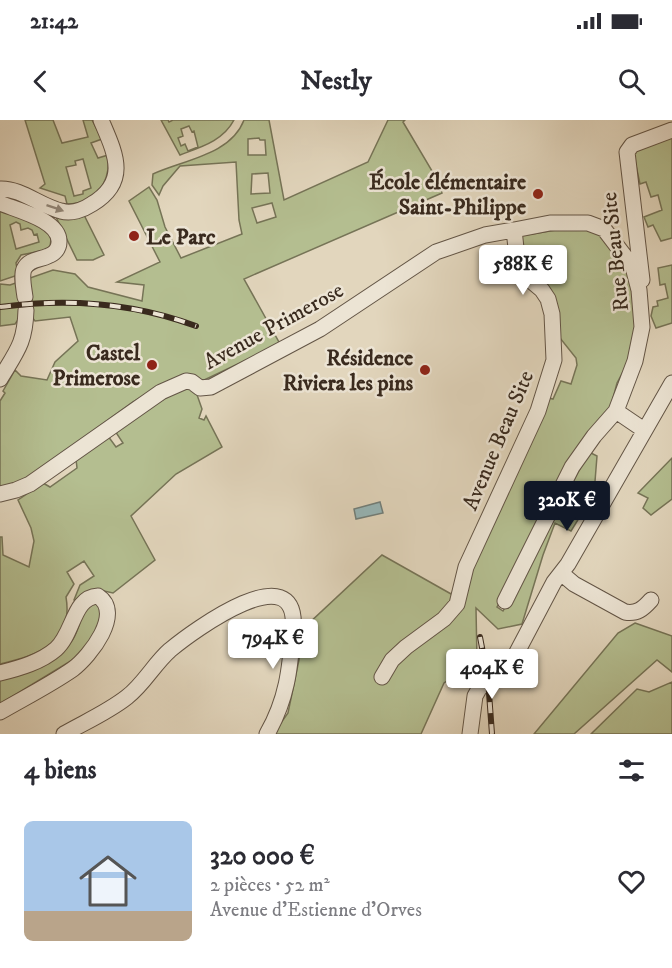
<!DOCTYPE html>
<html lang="fr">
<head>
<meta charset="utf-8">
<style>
	:root { --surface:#fff; --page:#f7f7f7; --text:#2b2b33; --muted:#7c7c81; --line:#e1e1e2; --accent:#111827 }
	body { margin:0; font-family:"IM FELL DW Pica",serif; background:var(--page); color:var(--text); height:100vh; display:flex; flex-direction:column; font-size:22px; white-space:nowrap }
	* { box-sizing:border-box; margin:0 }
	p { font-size:20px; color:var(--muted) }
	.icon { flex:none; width:33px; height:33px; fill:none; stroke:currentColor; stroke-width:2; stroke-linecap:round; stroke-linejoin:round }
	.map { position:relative; height:614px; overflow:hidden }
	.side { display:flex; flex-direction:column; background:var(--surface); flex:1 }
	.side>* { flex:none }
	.price { position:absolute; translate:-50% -51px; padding:0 14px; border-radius:6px; background:#fff; color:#222; font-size:20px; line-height:39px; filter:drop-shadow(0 2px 3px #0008) }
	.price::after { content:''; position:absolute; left:50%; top:36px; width:18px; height:14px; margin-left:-9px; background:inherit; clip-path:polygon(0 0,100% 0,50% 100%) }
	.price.active { background:var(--accent); color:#fff }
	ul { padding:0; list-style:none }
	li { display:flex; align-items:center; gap:18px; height:150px; padding:0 24px }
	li+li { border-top:2px solid var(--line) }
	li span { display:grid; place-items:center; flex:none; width:168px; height:120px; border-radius:9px; color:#555 }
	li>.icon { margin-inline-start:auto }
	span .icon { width:72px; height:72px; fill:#fffc; stroke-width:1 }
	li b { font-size:26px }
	h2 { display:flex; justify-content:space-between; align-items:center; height:72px; padding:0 24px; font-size:26px }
	.status { display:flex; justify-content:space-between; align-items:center; height:42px; padding:0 30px; background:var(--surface); direction:ltr }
	.status svg { height:16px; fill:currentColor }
	header { display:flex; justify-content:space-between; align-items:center; height:78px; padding:0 24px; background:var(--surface); font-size:27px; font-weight:700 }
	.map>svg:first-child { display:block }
</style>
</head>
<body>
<div class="status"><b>21:42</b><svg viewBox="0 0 49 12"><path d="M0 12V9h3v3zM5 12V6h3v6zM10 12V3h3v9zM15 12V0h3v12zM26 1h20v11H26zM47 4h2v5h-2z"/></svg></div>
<header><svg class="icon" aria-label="back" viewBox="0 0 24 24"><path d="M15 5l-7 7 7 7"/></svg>Nestly<svg class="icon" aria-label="search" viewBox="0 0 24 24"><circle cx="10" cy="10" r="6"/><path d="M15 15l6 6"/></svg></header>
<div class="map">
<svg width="672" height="614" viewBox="0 0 672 614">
	<rect width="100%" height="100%" fill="#e2d6bd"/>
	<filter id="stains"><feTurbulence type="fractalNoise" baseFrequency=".00333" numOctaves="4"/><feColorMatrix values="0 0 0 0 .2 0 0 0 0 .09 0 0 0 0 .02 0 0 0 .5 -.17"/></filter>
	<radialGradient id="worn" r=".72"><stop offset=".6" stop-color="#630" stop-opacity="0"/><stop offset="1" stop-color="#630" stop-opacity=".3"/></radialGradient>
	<path fill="#b4be90" stroke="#767457" stroke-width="1.5" fill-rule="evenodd" d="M25 0H53L62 23 88 17 83 0H92L102 19 91 23 98 38 108 35C111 63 96 83 67 84L65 76 40 68 45 64ZM83 39 91 68 83 71V74L74 76 66 47 76 45 75 41Z
		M161 0H168L169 2 173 0H234C223 21 201 27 180 35ZM189 6 192 12 194 11 198 27 188 31 185 24 181 26 178 18 183 16 181 9Z
		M244 0H269L284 80 368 42 388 0H405L403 2 438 61 442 73 244 159 280 224 200 262 170 260 133 282 21 363 0 367V281L5 273 3 271 15 250 21 256 47 260 55 242 78 221 70 197 35 201 26 189 15 204 0 206V164L10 165 53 150 75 154 88 167 142 181 144 165 117 162 160 142 129 81 149 67 157 80 165 107 181 138 242 114 239 100 236 42 180 46 163 66 159 75 152 65 153 54C183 40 231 35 244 0ZM259 18 260 20H265L266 35H248V19ZM268 53 270 73 251 74 252 54ZM272 83 276 97 257 103 252 88Z
		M672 15V118L661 121 653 105 648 107 644 97 662 90 658 75 651 77 646 62 640 64 632 27Z
		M0 89 45 108 51 119 50 127 46 130 21 135 16 143 18 155 0 161ZM16 102 20 104 21 110 28 108 32 110 34 115 37 114 39 122 16 129 10 105Z
		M55 95H84L104 135 93 140H77Z
		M580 106 605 114 633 161 636 200 631 237 617 263 611 286 497 487 503 491 515 470 589 332 597 336 594 374 571 411 555 403 543 435 522 504 498 509 476 488 477 541 444 563 421 614H273L288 593 306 506 382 435 460 479 463 468 549 278 553 279 561 261 571 264 577 245 576 238 556 213 550 178 523 151 520 116Z
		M672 145V203L656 208 651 196 653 187 658 186 657 181 668 178 665 164 660 165 658 148Z
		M187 266 195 269 202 289 199 298 204 300 206 296 222 327 176 354 131 396 155 440 113 473 95 469 77 482 74 480 80 465 94 456 84 441 67 452 74 464 66 477C74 524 37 535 0 544V417H2L3 435 29 447 34 421 31 408 18 380 43 363 50 367 77 348 76 339 108 316 116 327 123 323 115 311 143 291Z
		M672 338V379L651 395 643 388 648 378 638 373Z
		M92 481 101 485 104 494 87 526 79 536 0 584V558C28 550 57 546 73 519 81 506 80 492 92 481Z
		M635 503 672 516V552L657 540 574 614H534L618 513Z
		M672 562V614H591L637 569 649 572Z"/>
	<path fill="#97b7b9" stroke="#717f7b" stroke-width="1.5" d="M380 382 383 393 356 399 354 389Z"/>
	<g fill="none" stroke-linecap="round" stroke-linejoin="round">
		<defs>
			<path id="minor" d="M0 69C21 68 40 86 61 91 71 94 83 90 92 84 130 61 115 33 101 0
				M0 83C16 90 60 100 59 122 59 129 54 134 48 136 40 140 29 139 24 149 21 156 24 169 25 177
				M642 160 627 32 632 25 672 10
				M0 259C17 231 25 223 26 190
				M0 374 16 370 30 364 161 272 186 261 192 262 200 268 211 267 320 209 436 132 485 115 514 110
				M561 453 574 464 625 492C637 494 643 489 651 480
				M505 481 572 347 594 316 616 291
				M0 553C20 548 41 542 56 529 74 513 73 477 98 476 124 493 90 536 73 549 50 565 24 578 0 592
				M382 557 392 540 406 527 444 499 457 484 466 447 538 291 554 240 552 194 548 179 542 170 523 154 518 146 514 110 550 103H588L604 109 633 147 639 170 642 207 635 241 616 291 644 310
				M64 614C85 602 108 592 127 577 144 564 154 544 170 530 193 511 300 432 293 510 290 549 287 579 267 614
				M470 614 475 576 479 569 515 536 554 462 568 444 672 263"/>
		</defs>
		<use href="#minor" stroke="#635546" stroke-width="17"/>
		<use href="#minor" stroke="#ece4d4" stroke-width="15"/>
		<defs>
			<path id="rail" d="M0 187C66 178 134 183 196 206
				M480 517 488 559 492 614"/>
		</defs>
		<use href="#rail" stroke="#392a1e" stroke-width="6"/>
		<use href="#rail" stroke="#ece4d4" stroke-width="4" stroke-dasharray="11" stroke-linecap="butt"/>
	</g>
	<defs><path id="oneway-solid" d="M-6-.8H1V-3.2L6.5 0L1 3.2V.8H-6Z" transform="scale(1.5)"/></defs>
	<use fill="#928779" href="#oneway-solid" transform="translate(55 88) rotate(19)"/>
	<g fill="#8f2418" stroke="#ece4d4" stroke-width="2">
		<circle cx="538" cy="74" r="6"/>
		<circle cx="134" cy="116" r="6"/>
		<circle cx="152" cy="245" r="6"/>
		<circle cx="425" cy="250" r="6"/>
	</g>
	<g text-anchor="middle" stroke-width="5" stroke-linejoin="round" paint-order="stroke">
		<g font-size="22" font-weight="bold" fill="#392a1e" stroke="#ece4d4" text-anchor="end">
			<text x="526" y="69">École élémentaire<tspan x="526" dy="25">Saint-Philippe</tspan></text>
			<text x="146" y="124" text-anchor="start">Le Parc</text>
			<text x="140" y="240">Castel<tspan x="140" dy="25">Primerose</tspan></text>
			<text x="413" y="245">Résidence<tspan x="413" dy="25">Riviera les pins</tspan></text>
		</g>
		<g font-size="22" fill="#392a1e" stroke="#ece4d4">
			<text transform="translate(614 132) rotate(-96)" y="8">Rue Beau Site</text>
			<text transform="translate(273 205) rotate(-29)" y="8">Avenue Primerose</text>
			<text transform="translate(497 320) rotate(-67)" y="8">Avenue Beau Site</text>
		</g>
	</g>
	<rect width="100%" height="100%" filter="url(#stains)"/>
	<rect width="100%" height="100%" fill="url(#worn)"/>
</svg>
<b class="price" style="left:523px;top:176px">588K €</b>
<b class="price active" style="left:567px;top:412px">320K €</b>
<b class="price" style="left:273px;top:550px">794K €</b>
<b class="price" style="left:492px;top:580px">404K €</b>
</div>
<section class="side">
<h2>4 biens<svg class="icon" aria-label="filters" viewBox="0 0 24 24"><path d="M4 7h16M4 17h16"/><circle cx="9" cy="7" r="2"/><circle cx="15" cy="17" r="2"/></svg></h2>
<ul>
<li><span style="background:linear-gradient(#a9c7e8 75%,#b9a48a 0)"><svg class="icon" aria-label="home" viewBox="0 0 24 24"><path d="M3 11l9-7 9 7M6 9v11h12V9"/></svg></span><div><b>320 000 €</b><p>2 pièces · 52 m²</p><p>Avenue d'Estienne d'Orves</p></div><svg class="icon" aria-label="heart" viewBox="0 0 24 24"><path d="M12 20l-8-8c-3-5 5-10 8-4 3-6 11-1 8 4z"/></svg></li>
</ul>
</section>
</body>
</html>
